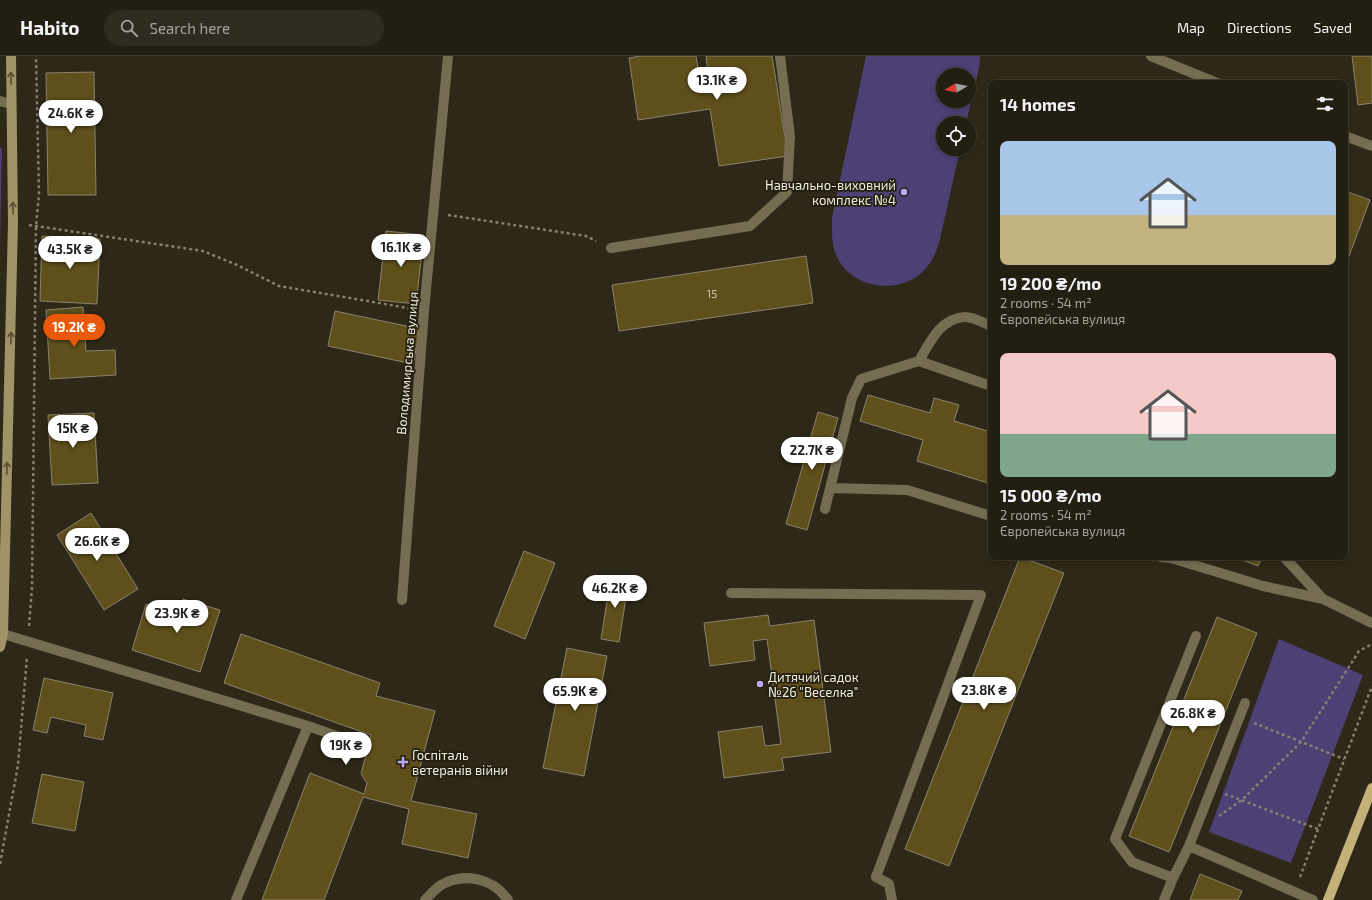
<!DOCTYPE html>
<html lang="en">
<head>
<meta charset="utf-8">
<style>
	:root { --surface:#221e12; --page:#2e2b20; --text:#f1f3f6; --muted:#a2a29f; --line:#3f3c32; --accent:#ea580c }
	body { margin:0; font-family:"Exo 2",sans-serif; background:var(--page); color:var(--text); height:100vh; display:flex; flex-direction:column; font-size:15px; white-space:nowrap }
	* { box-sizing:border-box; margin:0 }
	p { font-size:13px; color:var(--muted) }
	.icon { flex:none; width:22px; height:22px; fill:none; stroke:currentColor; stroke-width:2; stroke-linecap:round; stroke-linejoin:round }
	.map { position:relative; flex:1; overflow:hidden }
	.panel { position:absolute; left:988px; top:24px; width:360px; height:480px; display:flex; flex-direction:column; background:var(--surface); border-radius:8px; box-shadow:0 2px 6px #0003,0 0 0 1px var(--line) }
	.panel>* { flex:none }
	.needle { width:26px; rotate:260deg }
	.controls { position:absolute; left:936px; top:12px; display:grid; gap:8px }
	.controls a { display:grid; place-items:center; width:40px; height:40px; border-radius:50%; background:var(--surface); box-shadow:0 2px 6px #0003,0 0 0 1px var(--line); font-size:20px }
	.price { position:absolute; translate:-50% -34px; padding:0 9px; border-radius:14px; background:#fff; color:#222; font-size:13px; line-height:26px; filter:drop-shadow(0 1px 2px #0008) }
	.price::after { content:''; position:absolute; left:50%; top:24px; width:12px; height:9px; margin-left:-6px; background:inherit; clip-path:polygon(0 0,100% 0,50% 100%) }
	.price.on { background:var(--accent); color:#fff }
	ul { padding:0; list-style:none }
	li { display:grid; align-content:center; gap:8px; height:212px; padding:0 12px }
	li span { display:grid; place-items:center; height:124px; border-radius:8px; color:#555 }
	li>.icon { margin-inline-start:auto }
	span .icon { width:72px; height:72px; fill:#fffc; stroke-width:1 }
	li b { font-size:17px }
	h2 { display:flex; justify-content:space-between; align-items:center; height:48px; padding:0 12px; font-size:17px }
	header { display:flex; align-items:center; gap:24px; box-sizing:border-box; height:56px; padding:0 20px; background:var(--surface); border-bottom:1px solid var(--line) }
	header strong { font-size:19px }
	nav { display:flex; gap:22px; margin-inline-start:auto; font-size:14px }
	.search { width:280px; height:36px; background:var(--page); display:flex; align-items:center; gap:10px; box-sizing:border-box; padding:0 14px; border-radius:22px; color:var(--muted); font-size:15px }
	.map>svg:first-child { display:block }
</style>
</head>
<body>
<header>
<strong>Habito</strong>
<div class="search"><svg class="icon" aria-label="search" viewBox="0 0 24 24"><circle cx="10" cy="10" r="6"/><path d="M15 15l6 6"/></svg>Search here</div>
<nav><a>Map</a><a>Directions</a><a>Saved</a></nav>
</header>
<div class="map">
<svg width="1372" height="844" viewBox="0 0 1372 844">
	<rect width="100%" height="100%" fill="#2e2818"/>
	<path fill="#4e3f74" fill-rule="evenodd" d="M866 0H980L979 12 966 67H943V93H960C955 116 950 138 945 161 941 177 939 194 930 207 910 239 856 237 838 203 831 190 832 177 832 162ZM943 19H969V45H943Z
		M0 92H2L0 191Z
		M1279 583 1363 619 1291 807 1209 776Z"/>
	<path fill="#5e4f1b" stroke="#8a8370" d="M640 0H696L699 18 708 17 706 0H772L788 100 719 110 710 53 638 64 629 2Z
		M1352 0H1372V47L1358 49Z
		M94 16 96 139H48L46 17Z
		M1345 135 1370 144 1345 211Z
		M386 175 424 179 416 248 378 244Z
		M42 180 100 183 97 248 40 245Z
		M806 200 813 247 619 275 612 229Z
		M83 251 86 295 115 294 116 319 50 323 46 254Z
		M335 255 420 273 413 308 328 290Z
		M868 339 930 357 934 342 959 349 954 365 991 376V428L917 405 923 384 860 365Z
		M818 356 838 362 807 474 786 468Z
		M94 357 98 427 52 429 48 359Z
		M91 457 138 533 104 554 57 479Z
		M524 495 555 507 525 583 494 570Z
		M1020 501 1064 517 949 810 905 793Z
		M1241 501H1262L1258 510 1240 503Z
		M611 520 629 523 619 586 601 583Z
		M183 543 220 554 200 616 132 594 146 548 179 558Z
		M768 559 770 570 814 564 831 696 782 702 784 714 724 722 718 676 762 670 765 690 781 688 767 583 753 585 755 604 710 610 704 567Z
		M1217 561 1257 577 1169 796 1129 780Z
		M241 578 380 627 376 640 435 655 411 745 477 758 468 802 402 788 409 753 363 741 324 844H262L310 717 364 738 367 727 361 718 371 679 224 627Z
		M567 592 607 600 584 720 543 712Z
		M44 622 113 637 103 684 84 680 86 669 51 661 47 677 33 674Z
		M42 718 84 726 75 775 32 767Z
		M1200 818 1242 835 1238 844H1190Z"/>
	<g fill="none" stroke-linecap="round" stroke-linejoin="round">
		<path stroke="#858072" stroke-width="2.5" stroke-dasharray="3 3" stroke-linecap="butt" d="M448 159 586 180 596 185
			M29 169 203 195 237 209 279 230 408 252
			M29 570 32 532 36 170 39 138 36 0
			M1254 667 1344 703
			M1225 738 1318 773
			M1219 760 1242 744 1301 686 1359 595 1372 588
			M0 808 18 709 27 601
			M1300 821 1372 630"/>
		<path stroke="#756d52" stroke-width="10" d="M1151 0 1217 27
			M1345 80 1372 90
			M611 192 750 170 787 136 790 80 780 0
			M919 305C930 286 940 263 964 261 972 260 984 267 991 270
			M830 432 907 434 991 460
			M825 453 852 342 861 323 919 305 991 330
			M1161 501 1171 502 1263 530 1323 543
			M1284 501 1323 543 1372 567
			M731 537 981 539 876 821 889 828 892 844
			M3 578 308 670 359 688
			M1189 790 1245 647
			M1173 822 1132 806 1115 783 1196 580
			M236 844 308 670
			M425 844C430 839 435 833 441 829 464 816 493 822 508 844
			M1164 844 1173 822 1189 790 1313 844"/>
		<path stroke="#756d52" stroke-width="10" d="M0 45 11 48
			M402 544 424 255 448 0"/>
		<path stroke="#a19368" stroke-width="10" d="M0 591 3 578 13 166 11 0"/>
		<path stroke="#c3b179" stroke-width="10" d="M1328 844 1372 732"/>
	</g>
	<defs><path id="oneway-shaft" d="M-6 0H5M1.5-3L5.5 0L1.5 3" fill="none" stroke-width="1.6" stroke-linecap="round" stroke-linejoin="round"/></defs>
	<g stroke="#564d32">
		<use href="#oneway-shaft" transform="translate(11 22) rotate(-91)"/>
		<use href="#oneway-shaft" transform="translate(13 152) rotate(-91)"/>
		<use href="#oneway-shaft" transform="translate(11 282) rotate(-89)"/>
		<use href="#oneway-shaft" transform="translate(7 412) rotate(-89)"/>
	</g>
	<g fill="#bca9f5" stroke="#241f0e" stroke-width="1.5">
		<circle cx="904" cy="136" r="4"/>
		<circle cx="760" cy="628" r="4"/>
		<path d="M401 700h4v4h4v4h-4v4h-4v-4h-4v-4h4z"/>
	</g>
	<g text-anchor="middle" stroke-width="3.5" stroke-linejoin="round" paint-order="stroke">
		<g font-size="11" fill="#ccc6b1">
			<text x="712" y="242">15</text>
		</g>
		<g font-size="13" fill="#f1eee3" stroke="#241f0e" text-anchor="start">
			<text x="896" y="134" text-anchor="end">Навчально-виховний<tspan x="896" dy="15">комплекс №4</tspan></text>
			<text x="768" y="626">Дитячий садок<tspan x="768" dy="15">№26 "Веселка"</tspan></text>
			<text x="412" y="704">Госпіталь<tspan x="412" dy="15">ветеранів війни</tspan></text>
		</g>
		<g font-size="13" fill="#f1eee3" stroke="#241f0e">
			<text transform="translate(407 307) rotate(-85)" y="5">Володимирська вулиця</text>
		</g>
	</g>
</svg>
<div class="controls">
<a><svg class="needle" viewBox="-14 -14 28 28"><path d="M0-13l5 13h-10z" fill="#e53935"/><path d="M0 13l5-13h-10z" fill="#a2a29f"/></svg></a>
<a><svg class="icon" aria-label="locate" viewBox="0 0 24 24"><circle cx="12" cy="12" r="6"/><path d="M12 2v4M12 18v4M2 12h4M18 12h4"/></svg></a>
</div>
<b class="price" style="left:717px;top:45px">13.1K ₴</b>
<b class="price" style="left:71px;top:78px">24.6K ₴</b>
<b class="price" style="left:401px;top:212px">16.1K ₴</b>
<b class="price" style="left:70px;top:214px">43.5K ₴</b>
<b class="price on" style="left:74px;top:292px">19.2K ₴</b>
<b class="price" style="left:73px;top:393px">15K ₴</b>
<b class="price" style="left:812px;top:415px">22.7K ₴</b>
<b class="price" style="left:97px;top:506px">26.6K ₴</b>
<b class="price" style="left:615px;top:553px">46.2K ₴</b>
<b class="price" style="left:177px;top:578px">23.9K ₴</b>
<b class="price" style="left:984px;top:655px">23.8K ₴</b>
<b class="price" style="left:575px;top:656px">65.9K ₴</b>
<b class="price" style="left:1193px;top:678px">26.8K ₴</b>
<b class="price" style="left:346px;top:710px">19K ₴</b>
<section class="panel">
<h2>14 homes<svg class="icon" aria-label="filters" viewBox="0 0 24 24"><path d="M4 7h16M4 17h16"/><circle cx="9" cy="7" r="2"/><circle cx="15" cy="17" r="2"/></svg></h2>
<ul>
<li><span style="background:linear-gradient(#a9c7e8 60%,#c2b280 0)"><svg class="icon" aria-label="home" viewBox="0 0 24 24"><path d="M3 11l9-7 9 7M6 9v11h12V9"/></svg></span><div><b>19 200 ₴/mo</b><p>2 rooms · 54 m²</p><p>Європейська вулиця</p></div></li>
<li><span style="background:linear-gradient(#f6c9c9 65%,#7fa58c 0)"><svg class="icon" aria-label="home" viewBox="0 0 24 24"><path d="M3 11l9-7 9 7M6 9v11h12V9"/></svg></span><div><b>15 000 ₴/mo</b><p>2 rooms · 54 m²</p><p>Європейська вулиця</p></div></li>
</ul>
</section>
</div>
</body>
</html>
